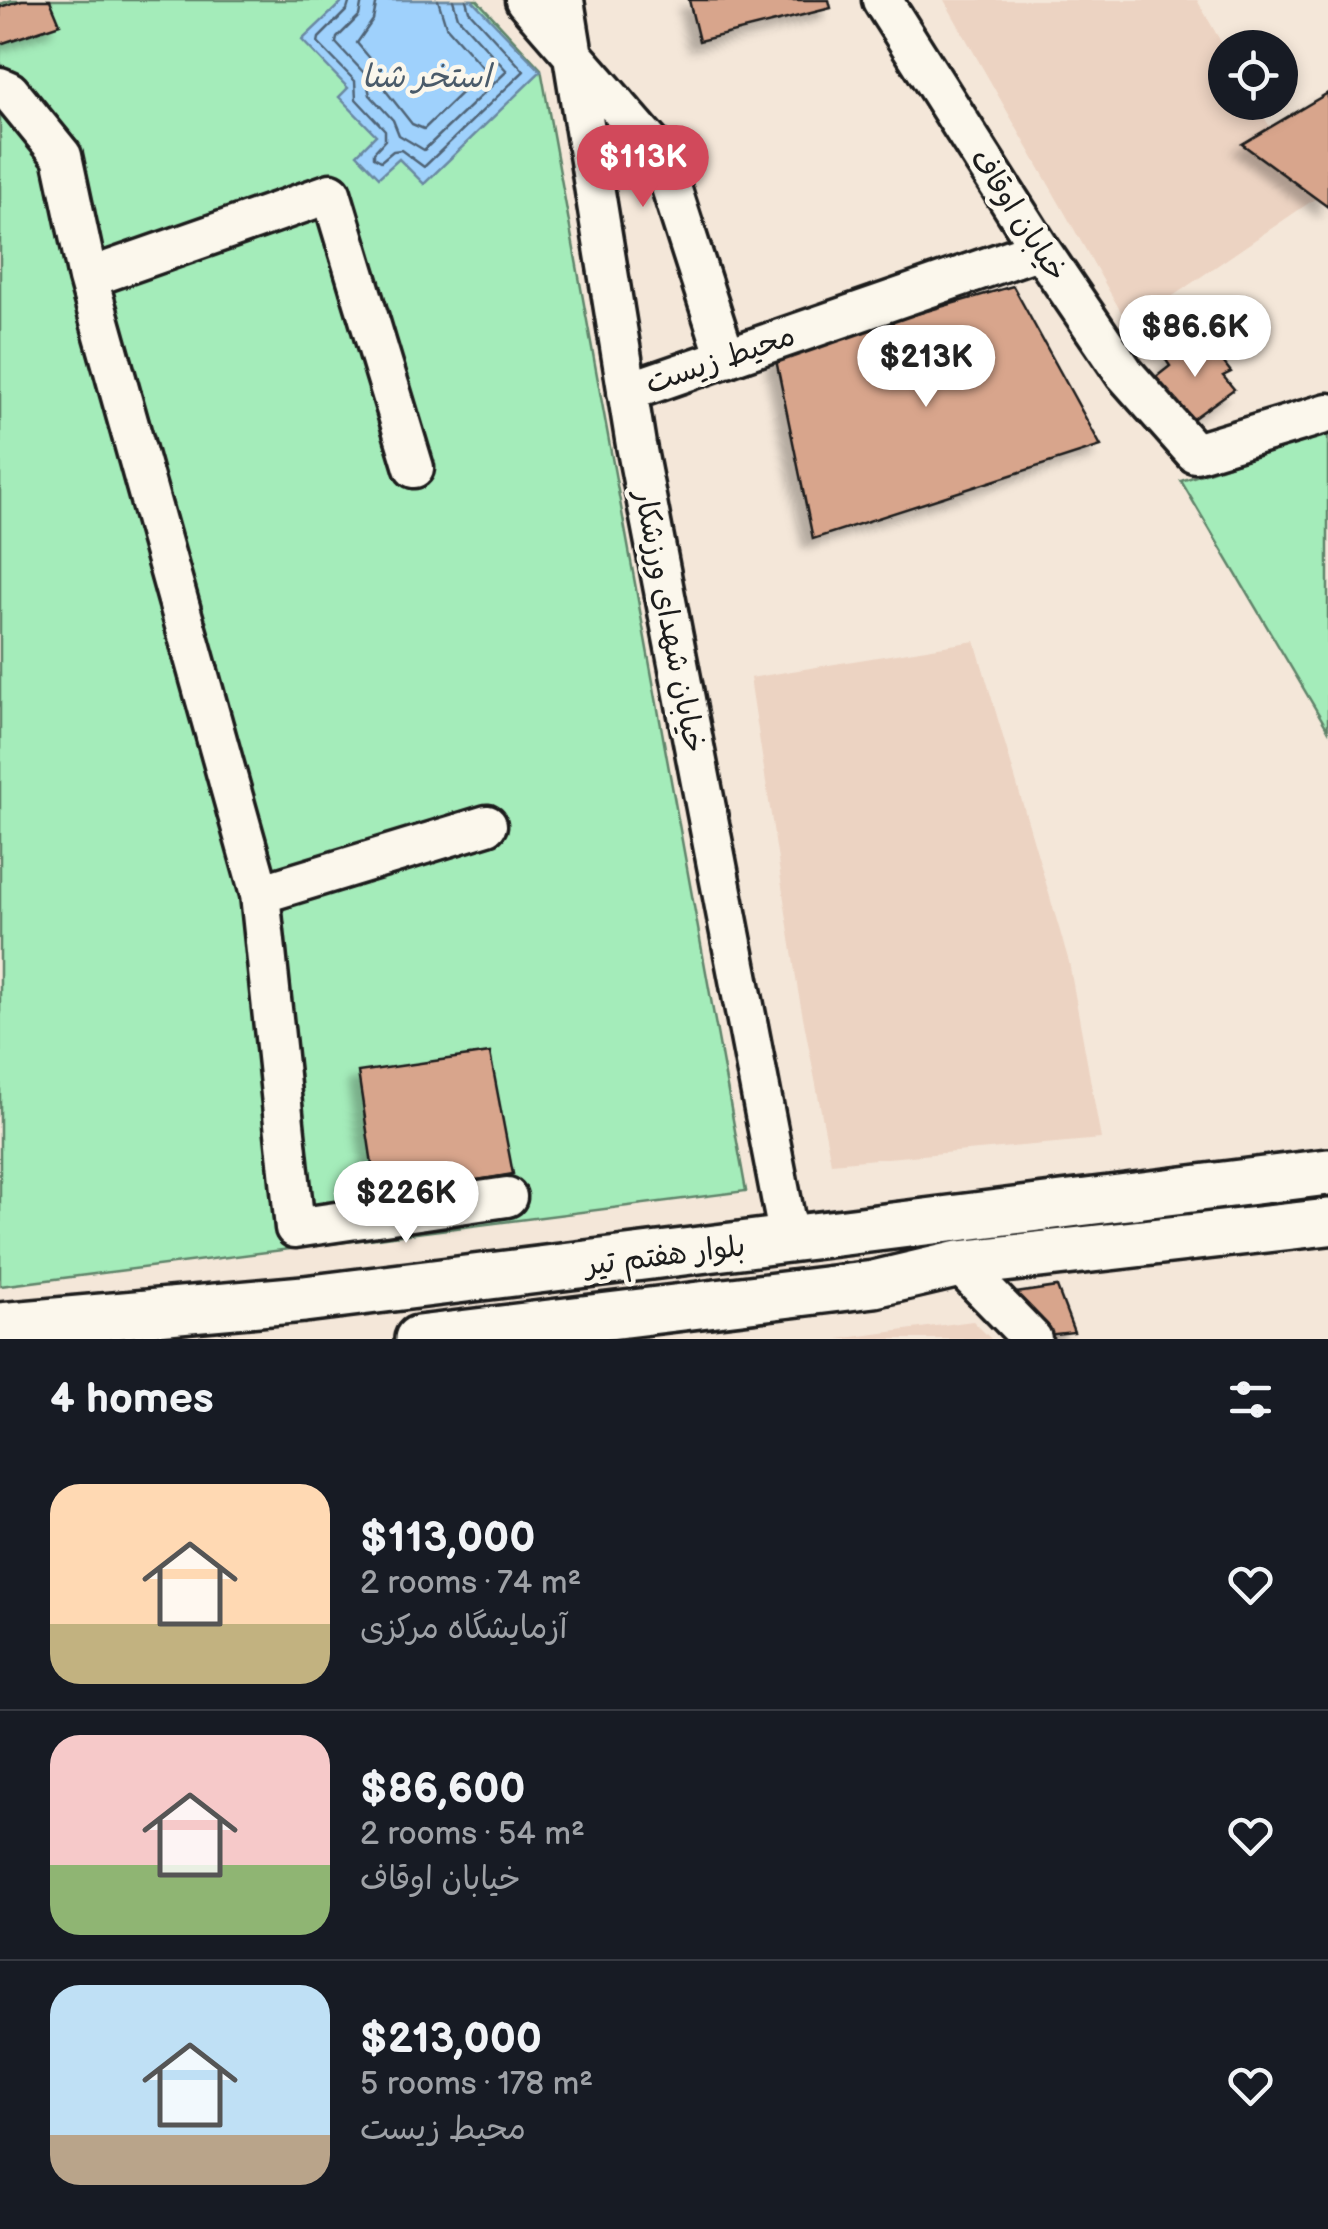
<!DOCTYPE html>
<html lang="en">
<head>
<meta charset="utf-8">
<style>
	:root { --surface:#171b24; --page:#242831; --text:#f1f3f6; --muted:#9ea1a6; --line:#363941; --accent:#d1495b }
	body { margin:0; font-family:"Balsamiq Sans","Playpen Sans Arabic",sans-serif; background:var(--page); color:var(--text); height:100vh; display:flex; flex-direction:column; font-size:38px; white-space:nowrap }
	* { box-sizing:border-box; margin:0 }
	p { font-size:32px; color:var(--muted) }
	.icon { flex:none; width:55px; height:55px; fill:none; stroke:currentColor; stroke-width:2; stroke-linecap:round; stroke-linejoin:round }
	.map { position:relative; height:1339px; overflow:hidden }
	.panel { display:flex; flex-direction:column; background:var(--surface); flex:1 }
	.panel>* { flex:none }
	.controls { position:absolute; left:1208px; top:30px; display:grid; gap:20px }
	.controls a { display:grid; place-items:center; width:90px; height:90px; border-radius:50%; background:var(--surface); box-shadow:0 5px 15px #0003; font-size:50px }
	.price { position:absolute; translate:-50% -85px; padding:0 22px; border-radius:35px; background:#fff; color:#222; font-size:32px; line-height:65px; filter:drop-shadow(0 2px 5px #0008) }
	.price::after { content:''; position:absolute; left:50%; top:60px; width:30px; height:22px; margin-left:-15px; background:inherit; clip-path:polygon(0 0,100% 0,50% 100%) }
	.price.on { background:var(--accent); color:#fff }
	ul { padding:0; list-style:none }
	li { display:flex; align-items:center; gap:30px; height:250px; padding:0 50px }
	li+li { border-top:2px solid var(--line) }
	li span { display:grid; place-items:center; flex:none; width:280px; height:200px; border-radius:30px; color:#555 }
	li>.icon { margin-inline-start:auto }
	span .icon { width:120px; height:120px; fill:#fffc; stroke-width:1 }
	li b { font-size:42px }
	h2 { display:flex; justify-content:space-between; align-items:center; height:120px; padding:0 50px; font-size:42px }
	.map>svg:first-child { display:block }
</style>
</head>
<body>
<div class="map">
<svg width="1328" height="1339" viewBox="0 0 1328 1339">
	<defs>
		<filter id="shadow"><feDropShadow dx="-9" dy="9" stdDeviation="5" flood-color="#0004"/></filter>
	</defs>
	<rect width="100%" height="100%" fill="#f4e7d9"/>
	<filter id="ink" filterUnits="userSpaceOnUse"><feTurbulence type="fractalNoise" baseFrequency=".01" numOctaves="2"/><feDisplacementMap in="SourceGraphic" scale="20" xChannelSelector="R" yChannelSelector="G"/><feConvolveMatrix kernelMatrix="1 2 1 2 8 2 1 2 1" color-interpolation-filters="sRGB"/></filter>
	<g filter="url(#ink)">
		<path fill="#ecd3c2" d="M944 0H1197L1225 49V102L1256 103 1270 127 1242 144 1316 198 1129 326Z
			M975 641 1069 962 1101 1139 831 1163 798 991 750 678Z
			M973 1321 991 1339H838Z"/>
		<path fill="#a4ecba" stroke="#60846b" stroke-width="2.5" d="M12 0H477L541 69 746 1191 0 1286V4Z
			M1328 432V730L1181 481Z"/>
		<path fill="#9fd1fc" stroke="#6b89a2" stroke-width="2.5" d="M344 0H472L541 71 424 184 399 159 379 177 357 154 376 135 339 97 348 88 302 40Z"/>
		<g fill="none" stroke-linecap="round" stroke-linejoin="round">
			<path stroke="#506476" stroke-width="2.5" d="M350 0 347 10 319 38 318 43 355 81 356 99 385 130V140L374 152V157L381 161 393 151 401 150 424 167 524 71 469 11 466 0
				M362 0 359 16 337 38 336 43 365 74 370 95 393 120 399 135 424 150 507 71 458 17 453 0
				M377 0 373 20 357 43 379 69 386 91 412 124 424 129 485 70 446 26 438 0"/>
		</g>
		<path fill="#d8a58c" stroke="#1c1c1c" stroke-width="2.5" filter="url(#shadow)" d="M22 0H50L60 24 0 44V7Z
			M689 0H829L831 8 699 41Z
			M1328 93V207L1242 144Z
			M1013 286 1101 446 813 539 775 355Z
			M1196 339 1206 353 1213 349 1231 372 1223 376 1234 389 1187 423 1156 377 1170 366 1166 360Z
			M490 1053 513 1174 377 1197 358 1072Z
			M1057 1287 1074 1332 1037 1336 1016 1293Z"/>
		<g fill="none" stroke-linecap="round" stroke-linejoin="round">
			<defs>
				<path id="minor" d="M525 0 661 156 726 358
					M564 0 636 445 789 1239
					M882 0 1040 249 1125 374 1195 453 1328 413
					M0 87 9 91 62 156 88 278 260 894 295 1228 507 1197
					M88 278 331 193 414 468
					M627 392 1040 249
					M260 894 487 825
					M959 1264 1032 1339"/>
				<path id="major" d="M0 1326 304 1299 1328 1172
					M418 1339 874 1284 959 1264 1328 1222"/>
			</defs>
			<use href="#minor" stroke="#1c1c1c" stroke-width="45"/>
			<use href="#major" stroke="#1c1c1c" stroke-width="52"/>
			<use href="#minor" stroke="#fbf7ec" stroke-width="38"/>
			<use href="#major" stroke="#fbf7ec" stroke-width="45"/>
		</g>
	</g>
	<g text-anchor="middle" stroke-width="9" stroke-linejoin="round" paint-order="stroke">
		<g font-size="30" fill="#1c1c1c" stroke="#fbf7ec">
			<text transform="translate(1019 215) rotate(57)" y="10">خیابان اوقاف</text>
			<text transform="translate(720 359) rotate(-19)" y="10">محیط زیست</text>
			<text transform="translate(670 621) rotate(79)" y="10">خیابان شهدای ورزشکار</text>
			<text transform="translate(665 1255) rotate(-7)" y="10">بلوار هفتم تیر</text>
		</g>
		<g font-size="32" font-style="italic" fill="#4a5b6a" stroke="#fbf7ec">
			<text x="426" y="87">استخر شنا</text>
		</g>
	</g>
</svg>
<div class="controls">
<a><svg class="icon" aria-label="locate" viewBox="0 0 24 24"><circle cx="12" cy="12" r="6"/><path d="M12 2v4M12 18v4M2 12h4M18 12h4"/></svg></a>
</div>
<b class="price on" style="left:643px;top:210px">$113K</b>
<b class="price" style="left:1195px;top:380px">$86.6K</b>
<b class="price" style="left:926px;top:410px">$213K</b>
<b class="price" style="left:406px;top:1246px">$226K</b>
</div>
<section class="panel">
<h2>4 homes<svg class="icon" aria-label="filters" viewBox="0 0 24 24"><path d="M4 7h16M4 17h16"/><circle cx="9" cy="7" r="2"/><circle cx="15" cy="17" r="2"/></svg></h2>
<ul>
<li><span style="background:linear-gradient(#ffd9b3 70%,#c2b280 0)"><svg class="icon" aria-label="home" viewBox="0 0 24 24"><path d="M3 11l9-7 9 7M6 9v11h12V9"/></svg></span><div><b>$113,000</b><p>2 rooms · 74 m²</p><p>آزمایشگاه مرکزی</p></div><svg class="icon" aria-label="heart" viewBox="0 0 24 24"><path d="M12 20l-8-8c-3-5 5-10 8-4 3-6 11-1 8 4z"/></svg></li>
<li><span style="background:linear-gradient(#f6c9c9 65%,#8fb573 0)"><svg class="icon" aria-label="home" viewBox="0 0 24 24"><path d="M3 11l9-7 9 7M6 9v11h12V9"/></svg></span><div><b>$86,600</b><p>2 rooms · 54 m²</p><p>خیابان اوقاف</p></div><svg class="icon" aria-label="heart" viewBox="0 0 24 24"><path d="M12 20l-8-8c-3-5 5-10 8-4 3-6 11-1 8 4z"/></svg></li>
<li><span style="background:linear-gradient(#bfe0f5 75%,#b9a48a 0)"><svg class="icon" aria-label="home" viewBox="0 0 24 24"><path d="M3 11l9-7 9 7M6 9v11h12V9"/></svg></span><div><b>$213,000</b><p>5 rooms · 178 m²</p><p>محیط زیست</p></div><svg class="icon" aria-label="heart" viewBox="0 0 24 24"><path d="M12 20l-8-8c-3-5 5-10 8-4 3-6 11-1 8 4z"/></svg></li>
</ul>
</section>
</body>
</html>
